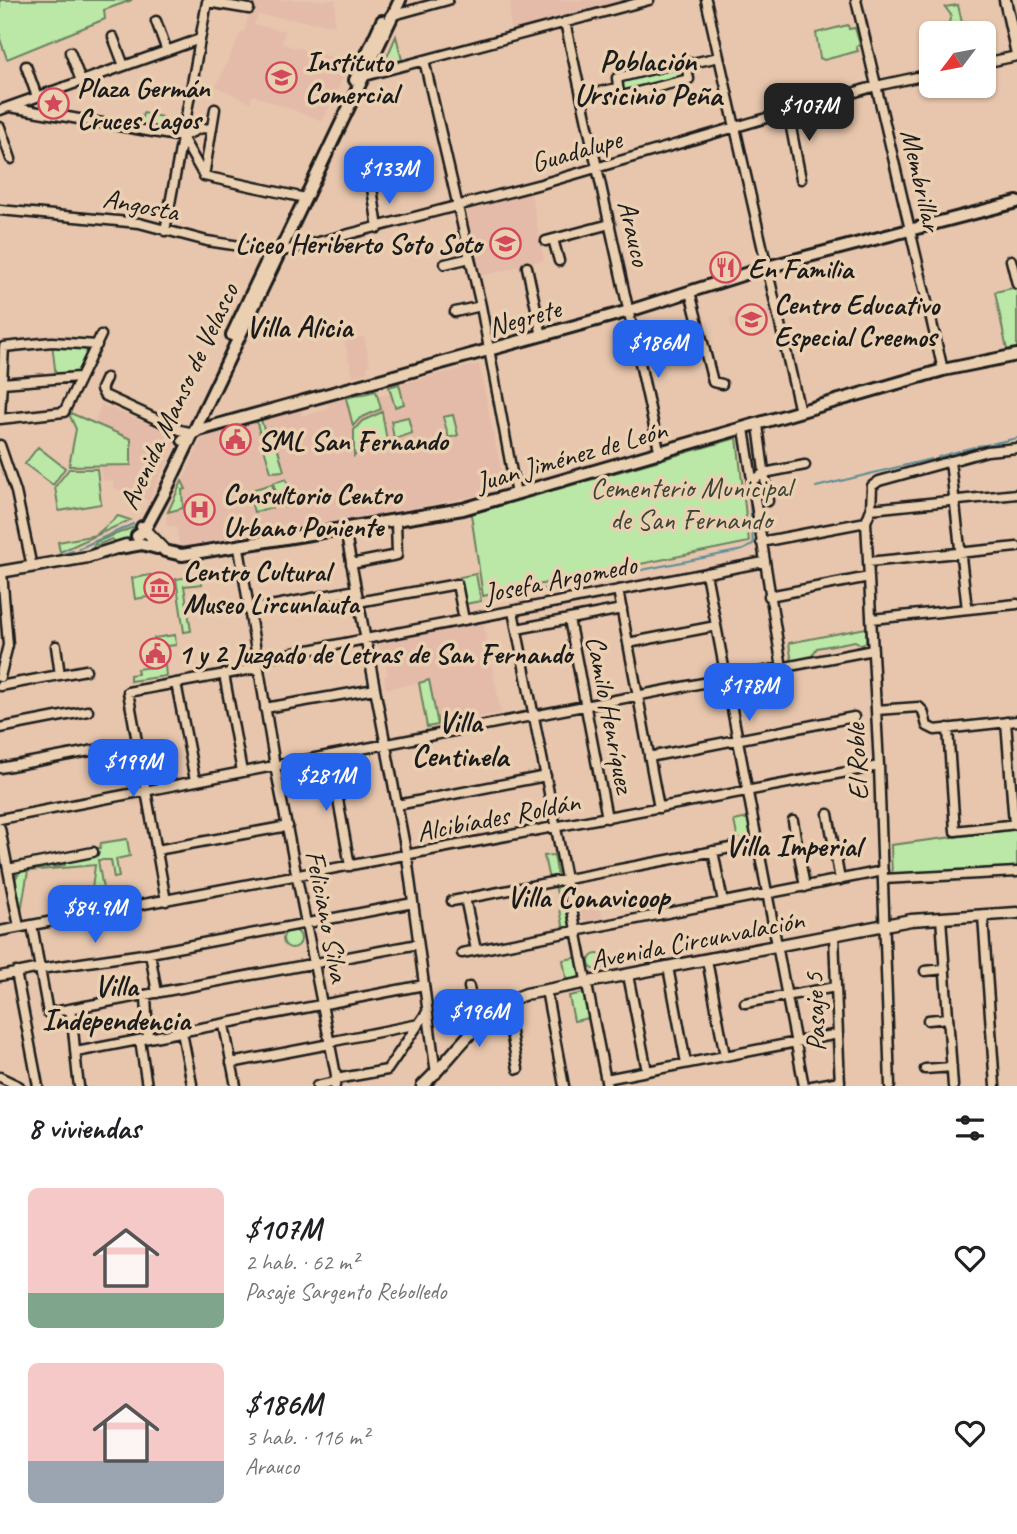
<!DOCTYPE html>
<html lang="es">
<head>
<meta charset="utf-8">
<style>
	:root { --surface:#fff; --page:#f2f2f2; --text:#202124; --muted:#757577; --accent:#2563eb }
	body { margin:0; font-family:Caveat,sans-serif; background:var(--page); color:var(--text); height:100vh; display:flex; flex-direction:column; font-size:26px; white-space:nowrap }
	* { box-sizing:border-box; margin:0 }
	p { font-size:23px; color:var(--muted) }
	.icon { flex:none; width:38px; height:38px; fill:none; stroke:currentColor; stroke-width:2; stroke-linecap:round; stroke-linejoin:round }
	.map { position:relative; height:1086px; overflow:hidden }
	.sheet { display:flex; flex-direction:column; background:var(--surface); flex:1 }
	.sheet>* { flex:none }
	.needle { width:46px; rotate:238deg }
	.controls { position:absolute; left:919px; top:21px; display:grid; gap:14px }
	.controls a { display:grid; place-items:center; width:77px; height:77px; border-radius:10px; background:var(--surface); box-shadow:0 2px 5px #0004; font-size:35px }
	.price { position:absolute; translate:-50% -60px; padding:0 16px; border-radius:14px; background:var(--accent); color:#fff; font-size:23px; line-height:46px; filter:drop-shadow(0 2px 4px #0008) }
	.price::after { content:''; position:absolute; left:50%; top:42px; width:21px; height:16px; margin-left:-10px; background:inherit; clip-path:polygon(0 0,100% 0,50% 100%) }
	.price.selected { background:#222; color:#fff }
	ul { padding:0; list-style:none }
	li { display:flex; align-items:center; gap:21px; height:175px; padding:0 28px }
	li span { display:grid; place-items:center; flex:none; width:196px; height:140px; border-radius:10px; color:#555 }
	li>.icon { margin-inline-start:auto }
	span .icon { width:84px; height:84px; fill:#fffc; stroke-width:1 }
	li b { font-size:30px }
	h2 { display:flex; justify-content:space-between; align-items:center; height:84px; padding:0 28px; font-size:30px }
	.map>svg:first-child { display:block }
</style>
</head>
<body>
<div class="map">
<svg width="1017" height="1086" viewBox="0 0 1017 1086">
	<rect width="100%" height="100%" fill="#e7c6ad"/>
	<filter id="ink" filterUnits="userSpaceOnUse"><feTurbulence type="fractalNoise" baseFrequency=".0143" numOctaves="2"/><feDisplacementMap in="SourceGraphic" scale="14" xChannelSelector="R" yChannelSelector="G"/><feConvolveMatrix kernelMatrix="1 2 1 2 8 2 1 2 1" color-interpolation-filters="sRGB"/></filter>
	<g filter="url(#ink)">
		<path fill="#e4bba9" d="M253 0H336L334 25 258 15 254 25 285 31 282 44 351 62 322 121 253 95 250 103 216 86 241 32H244Z
			M510 0H628L510 31Z
			M531 193 544 260 478 277 464 219 469 210Z
			M770 309 773 321 732 331 729 319Z
			M347 335 348 338 364 337 370 365 367 367 368 372 353 376 343 336Z
			M479 364 501 470 507 481 506 490 250 540 180 551 176 526H167L166 518 203 436 300 406 302 416 329 409 327 398 342 394 343 398 376 391 378 397 391 393 389 387Z
			M101 404 178 436 149 501 129 491 114 489 113 481 103 480 99 465H131V439L94 424Z
			M483 620 501 713 438 725 429 681 386 689 384 676 388 675 385 661H381L377 640Z
			M600 899 603 919 583 921 580 903Z"/>
		<path fill="#bbe8a6" stroke="#6c8261" stroke-width="2" d="M0 0H132L104 10 105 19 7 59 0 39Z
			M958 5 963 27 957 29 956 24 948 26 951 15 945 7Z
			M848 25 849 29 855 28 860 45 856 46 858 51 824 60 820 58 816 33Z
			M396 36 402 60 384 64Z
			M683 65 688 75 622 93 618 81Z
			M143 113 162 117 160 128 141 124Z
			M1017 287V348L1007 350 995 292Z
			M52 343 92 348 79 373 56 377Z
			M399 384 404 404 395 407 389 387Z
			M376 391 381 409 360 418 353 426 346 398Z
			M68 412 131 439V465L69 466 76 429Z
			M382 412 387 441 362 449 354 456V430L362 421Z
			M453 415 458 435 449 438 443 417Z
			M408 417 412 433 394 439 391 421Z
			M261 419 264 430 272 428 284 471 271 472 256 420Z
			M737 438 749 542 483 596 471 514Z
			M38 447 65 468 53 485 25 464Z
			M69 469H97L101 504 59 511 55 487Z
			M286 479 293 500 284 507 280 505 273 483Z
			M182 481 186 489 182 490 183 508 168 512Z
			M272 484 278 506 254 512 248 491Z
			M118 516 130 520 60 552 58 542 96 535Z
			M134 527 130 537 117 544 112 539 97 545 100 550 90 553 96 542Z
			M218 573 201 577 202 584 184 586 191 631 184 632 176 579Z
			M476 574 481 601 465 604 460 577Z
			M151 575 154 596 135 599 132 578Z
			M866 628V642L862 645 855 641 817 648 809 660 792 663 789 643Z
			M175 635 176 645 156 647 154 638Z
			M165 665 166 676 130 681V675L138 674 137 669Z
			M429 680 438 725 427 727 419 683Z
			M748 818 752 837 738 840 734 821Z
			M1017 829V870L892 877 891 845Z
			M127 839 130 856 116 859 119 877 114 878 111 860H98L104 895 91 897 95 865 28 871 21 911 15 879 18 875H14L13 870 53 862 54 867 65 865V859L94 854 93 848H100L101 843Z
			M554 855 558 878 549 880 544 856Z
			M561 883 565 885 573 926 564 930 555 884Z
			M283 939a9 9 0 1 1 18 0a9 9 0 1 1-18 0Z
			M589 962a8 8 0 1 1 16 0a8 8 0 1 1-16 0Z
			M579 957 581 979 567 983 563 960Z
			M584 993 589 1018 574 1021 569 996Z"/>
		<g fill="none" stroke-linecap="round" stroke-linejoin="round">
			<path stroke="#5d8c96" stroke-width="2" d="M986 445 1017 438
				M977 446 984 445
				M962 450 974 447
				M938 457 959 451
				M816 487 931 459
				M78 549 133 524
				M52 557 73 551
				M44 559 50 557
				M38 560 43 559
				M8 565 24 562
				M0 566 6 565
				M515 595 743 550 753 544 750 504"/>
			<defs>
				<path id="minor" d="M706 0 800 412
					M856 0 943 370
					M390 16 448 0
					M156 21 167 51
					M565 22 660 454
					M113 37 124 66
					M70 52 81 81
					M424 60 481 306 516 494
					M685 61 689 79 622 96 619 94 617 78Z
					M984 63 1017 56
					M688 64 719 57
					M26 66 37 97
					M361 77 649 0
					M581 96 617 88
					M10 107 182 137 204 176 305 198
					M0 110 200 39
					M788 112 801 179
					M0 127 11 159
					M182 137 201 128 212 129
					M204 176 215 109
					M372 188 378 228
					M0 210 139 223 207 241 280 252 541 184 876 86 931 74
					M165 231 207 2 249 9
					M553 239 559 261
					M546 241 610 224
					M1011 260 1017 284
					M445 264 470 258
					M527 267 542 336
					M690 292 713 382 722 384
					M455 312 481 306
					M106 378 101 389 104 395 180 430 194 433
					M2 383 79 377
					M0 416 4 347 52 342 97 345
					M0 419 64 412 101 335
					M758 425 768 501
					M744 429 782 668
					M0 445 16 492 32 567
					M950 461 967 609
					M752 481 764 473 805 465
					M871 509 1017 494
					M345 530 407 857 436 1074
					M761 542 866 522
					M239 548 275 766 336 1075 335 1086
					M868 562 1017 547
					M351 564 397 555 396 522
					M706 573 804 1086
					M618 590 659 808
					M769 596 869 577
					M358 602 457 584 464 620
					M249 610 356 590
					M513 611 607 1086
					M569 619 607 818
					M872 619 1017 604
					M517 629 622 609
					M628 643 716 626
					M56 646 60 675
					M257 660 764 562
					M224 674 242 772
					M0 677 8 645 2 572
					M176 683 195 780
					M0 686 86 670
					M265 708 375 689
					M876 710 919 707 923 711 927 726 935 730 1017 721
					M1006 722 1014 824
					M0 728 88 711
					M948 728 955 831 1017 824
					M330 755 350 866
					M649 757 854 717
					M0 768 95 750
					M397 805 546 776
					M828 814 840 880
					M0 819 873 650
					M793 821 805 887
					M0 828 19 927
					M157 850 288 826
					M713 851 723 902
					M8 869 93 852
					M883 879 1017 872
					M465 898 476 950
					M166 901 128 692 258 668
					M452 901 757 843
					M983 916 995 1086
					M941 918 953 1086
					M32 925 48 1013 418 944
					M0 931 879 766
					M834 936 840 1086
					M150 953 157 993
					M462 953 883 871
					M707 960 725 1056
					M668 967 686 1063
					M40 969 150 953 413 903
					M925 971 945 969
					M16 972 38 1086
					M628 975 647 1071
					M0 976 40 968
					M469 987 477 1027
					M546 990 564 1086
					M146 995 148 1038
					M505 1002 518 1069
					M745 1003 836 987
					M70 1009C75 1036 75 1060 79 1086
					M928 1020 948 1018
					M224 1025 236 1086
					M182 1032 192 1084
					M140 1040 147 1086
					M329 1042 419 1024
					M76 1052 424 985
					M231 1063 330 1044
					M925 1069 952 1067
					M0 1077 19 1086
					M336 1079 387 1070 427 1012
					M606 1079 838 1034
					M317 1086 335 1082
					M812 1086 840 1081
					M890 1086 879 766 866 522 871 509 872 486 879 481 987 451 1017 448"/>
				<path id="tertiary" d="M1005 0 1017 54
					M0 572 88 557 126 545
					M422 1086C457 1054 481 1009 526 994L911 920 1017 913"/>
				<path id="secondary" d="M355 80 382 21
					M232 335 267 261
					M183 440 199 430 629 311 767 267 1017 202
					M142 527 165 551 182 555 463 509 943 370 1017 355
					M137 536 144 531 166 490 400 0
					M119 548 142 544 157 548"/>
			</defs>
			<use href="#minor" stroke="#1c1c1c" stroke-width="13"/>
			<use href="#tertiary" stroke="#1c1c1c" stroke-width="15"/>
			<use href="#secondary" stroke="#1c1c1c" stroke-width="16"/>
			<use href="#minor" stroke="#eacfb1" stroke-width="8"/>
			<use href="#tertiary" stroke="#eacfb1" stroke-width="10"/>
			<use href="#secondary" stroke="#eacfb1" stroke-width="10"/>
		</g>
	</g>
	<defs>
		<symbol id="school-ring" viewBox="-11 -11 22 22"><circle r="9.5" fill="#eacfb1" stroke="#d1495b" stroke-width="1.5"/><path d="M0-5L7-2L0 1L-7-2ZM-4 1L0 2.5L4 1V4Q0 6-4 4Z" fill="#d1495b"/></symbol>
		<symbol id="sight-ring" viewBox="-11 -11 22 22"><circle r="9.5" fill="#eacfb1" stroke="#d1495b" stroke-width="1.5"/><path d="M0-6L1.8-2.2L6-1.7L2.9 1.2L3.7 5.4L0 3.3L-3.7 5.4L-2.9 1.2L-6-1.7L-1.8-2.2Z" fill="#d1495b"/></symbol>
		<symbol id="restaurant-ring" viewBox="-11 -11 22 22"><circle r="9.5" fill="#eacfb1" stroke="#d1495b" stroke-width="1.5"/><path d="M-5-6h1v4h1v-4h1v4h1v-4h1v5L-1.5 .5V6h-2V.5L-5-1ZM5-6V6H3V1.5H1.5Q1.5-4 5-6Z" fill="#d1495b"/></symbol>
		<symbol id="civic-ring" viewBox="-11 -11 22 22"><circle r="9.5" fill="#eacfb1" stroke="#d1495b" stroke-width="1.5"/><path d="M-.6-6.5H3V-4.5H.6V-3L4-1V1h2V6H-6V1h2V-1L-.6-3ZM-1.2 2.5V6h2.4V2.5Z" fill="#d1495b"/></symbol>
		<symbol id="hospital-ring" viewBox="-11 -11 22 22"><circle r="9.5" fill="#eacfb1" stroke="#d1495b" stroke-width="1.5"/><path d="M-5-5h3v3.5h4V-5h3V5h-3V1.5h-4V5h-3Z" fill="#d1495b"/></symbol>
		<symbol id="museum-ring" viewBox="-11 -11 22 22"><circle r="9.5" fill="#eacfb1" stroke="#d1495b" stroke-width="1.5"/><path d="M0-6L6-3V-2H-6V-3ZM-5-1h2V3h-2ZM-1-1h2V3h-2ZM3-1h2V3H3ZM-6 4H6V6H-6Z" fill="#d1495b"/></symbol>
	</defs>
	<g fill-rule="evenodd">
		<use href="#school-ring" x="264" y="60" width="35" height="35"/>
		<use href="#sight-ring" x="36" y="86" width="35" height="35"/>
		<use href="#school-ring" x="488" y="226" width="35" height="35"/>
		<use href="#restaurant-ring" x="708" y="250" width="35" height="35"/>
		<use href="#school-ring" x="734" y="302" width="35" height="35"/>
		<use href="#civic-ring" x="218" y="422" width="35" height="35"/>
		<use href="#hospital-ring" x="182" y="492" width="35" height="35"/>
		<use href="#museum-ring" x="142" y="570" width="35" height="35"/>
		<use href="#civic-ring" x="138" y="636" width="35" height="35"/>
	</g>
	<g text-anchor="middle" stroke-width="7" stroke-linejoin="round" paint-order="stroke">
		<g font-size="28" font-weight="bold" fill="#1c1c1c" stroke="#eacfb1" text-anchor="start">
			<text x="305" y="71">Instituto<tspan x="305" dy="32">Comercial</tspan></text>
			<text x="77" y="97">Plaza Germán<tspan x="77" dy="32">Cruces Lagos</tspan></text>
			<text x="482" y="253" text-anchor="end">Liceo Heriberto Soto Soto</text>
			<text x="748" y="278">En Familia</text>
			<text x="774" y="314">Centro Educativo<tspan x="774" dy="32">Especial Creemos</tspan></text>
			<text x="258" y="450">SML San Fernando</text>
			<text x="223" y="504">Consultorio Centro<tspan x="223" dy="32">Urbano Poniente</tspan></text>
			<text x="183" y="581">Centro Cultural<tspan x="183" dy="32">Museo Lircunlauta</tspan></text>
			<text x="178" y="663">1 y 2 Juzgado de Letras de San Fernando</text>
		</g>
		<g font-size="28" fill="#1c1c1c" stroke="#eacfb1">
			<text transform="translate(576 150) rotate(-16)" y="10">Guadalupe</text>
			<text transform="translate(922 180) rotate(77)" y="10">Membrillar</text>
			<text transform="translate(141 204) rotate(11)" y="10">Angosta</text>
			<text transform="translate(635 233) rotate(77)" y="10">Arauco</text>
			<text transform="translate(524 317) rotate(-16)" y="10">Negrete</text>
			<text transform="translate(178 396) rotate(-65)" y="10">Avenida Manso de Velasco</text>
			<text transform="translate(571 455) rotate(-16)" y="10">Juan Jiménez de León</text>
			<text transform="translate(560 578) rotate(-11)" y="10">Josefa Argomedo</text>
			<text transform="translate(611 714) rotate(79)" y="10">Camilo Henríquez</text>
			<text transform="translate(856 762) rotate(-93)" y="10">El Roble</text>
			<text transform="translate(498 816) rotate(-11)" y="10">Alcibíades Roldán</text>
			<text transform="translate(328 916) rotate(79)" y="10">Feliciano Silva</text>
			<text transform="translate(697 939) rotate(-11)" y="10">Avenida Circunvalación</text>
			<text transform="translate(814 1012) rotate(-92)" y="10">Pasaje 5</text>
		</g>
		<g font-size="28" fill="#3c4538" stroke="#eacfb1">
			<text x="691" y="497">Cementerio Municipal<tspan x="691" dy="32">de San Fernando</tspan></text>
		</g>
		<g font-size="30" font-weight="bold" fill="#1c1c1c" stroke="#eacfb1">
			<text x="648" y="71">Población<tspan x="648" dy="34">Ursicinio Peña</tspan></text>
			<text x="299" y="337">Villa Alicia</text>
			<text x="460" y="732">Villa<tspan x="460" dy="34">Centinela</tspan></text>
			<text x="793" y="856">Villa Imperial</text>
			<text x="588" y="907">Villa Conavicoop</text>
			<text x="116" y="996">Villa<tspan x="116" dy="34">Independencia</tspan></text>
		</g>
	</g>
</svg>
<div class="controls">
<a><svg class="needle" viewBox="-14 -14 28 28"><path d="M0-13l5 13h-10z" fill="#e53935"/><path d="M0 13l5-13h-10z" fill="#757577"/></svg></a>
</div>
<b class="price selected" style="left:809px;top:143px">$107M</b>
<b class="price" style="left:389px;top:206px">$133M</b>
<b class="price" style="left:658px;top:380px">$186M</b>
<b class="price" style="left:749px;top:723px">$178M</b>
<b class="price" style="left:133px;top:799px">$199M</b>
<b class="price" style="left:326px;top:813px">$281M</b>
<b class="price" style="left:95px;top:945px">$84.9M</b>
<b class="price" style="left:479px;top:1049px">$196M</b>
</div>
<section class="sheet">
<h2>8 viviendas<svg class="icon" aria-label="filters" viewBox="0 0 24 24"><path d="M4 7h16M4 17h16"/><circle cx="9" cy="7" r="2"/><circle cx="15" cy="17" r="2"/></svg></h2>
<ul>
<li><span style="background:linear-gradient(#f6c9c9 75%,#7fa58c 0)"><svg class="icon" aria-label="home" viewBox="0 0 24 24"><path d="M3 11l9-7 9 7M6 9v11h12V9"/></svg></span><div><b>$107M</b><p>2 hab. · 62 m²</p><p>Pasaje Sargento Rebolledo</p></div><svg class="icon" aria-label="heart" viewBox="0 0 24 24"><path d="M12 20l-8-8c-3-5 5-10 8-4 3-6 11-1 8 4z"/></svg></li>
<li><span style="background:linear-gradient(#f6c9c9 70%,#9aa5b1 0)"><svg class="icon" aria-label="home" viewBox="0 0 24 24"><path d="M3 11l9-7 9 7M6 9v11h12V9"/></svg></span><div><b>$186M</b><p>3 hab. · 116 m²</p><p>Arauco</p></div><svg class="icon" aria-label="heart" viewBox="0 0 24 24"><path d="M12 20l-8-8c-3-5 5-10 8-4 3-6 11-1 8 4z"/></svg></li>
</ul>
</section>
</body>
</html>
